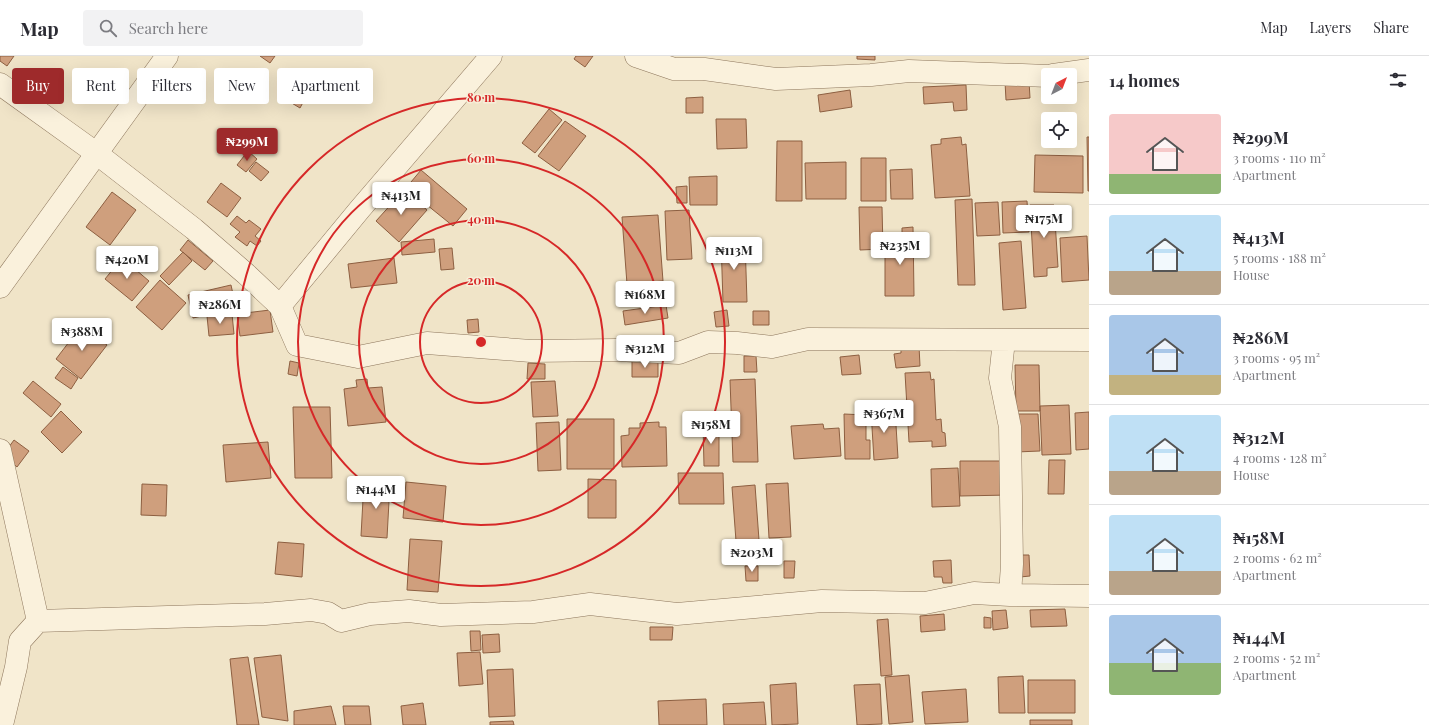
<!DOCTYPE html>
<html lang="en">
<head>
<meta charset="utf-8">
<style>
	:root { --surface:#fff; --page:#f2f2f3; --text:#2b2b33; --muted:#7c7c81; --line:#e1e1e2; --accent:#9e2a2b }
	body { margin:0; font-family:"Playfair Display",serif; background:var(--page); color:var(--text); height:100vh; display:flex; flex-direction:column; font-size:15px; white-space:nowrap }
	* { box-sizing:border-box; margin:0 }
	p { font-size:13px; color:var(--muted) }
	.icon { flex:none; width:22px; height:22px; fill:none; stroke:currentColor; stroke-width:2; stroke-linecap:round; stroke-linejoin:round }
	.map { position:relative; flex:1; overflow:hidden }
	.sheet { display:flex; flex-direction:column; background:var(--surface); width:340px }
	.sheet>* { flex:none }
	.hud { position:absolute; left:12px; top:12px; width:380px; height:36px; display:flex; gap:8px }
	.needle { width:26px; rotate:42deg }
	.controls { position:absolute; left:1041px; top:12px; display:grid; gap:8px }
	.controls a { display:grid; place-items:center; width:36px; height:36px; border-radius:4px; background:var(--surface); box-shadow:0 4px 16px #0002; font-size:20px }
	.price { position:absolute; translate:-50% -34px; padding:0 9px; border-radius:4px; background:#fff; color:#222; font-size:13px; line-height:26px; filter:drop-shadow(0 1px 2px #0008) }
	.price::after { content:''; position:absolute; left:50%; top:24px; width:12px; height:9px; margin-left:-6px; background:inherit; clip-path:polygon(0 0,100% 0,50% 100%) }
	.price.on { background:var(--accent); color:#fff }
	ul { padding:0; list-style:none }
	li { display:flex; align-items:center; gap:12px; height:100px; padding:0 20px }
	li+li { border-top:1px solid var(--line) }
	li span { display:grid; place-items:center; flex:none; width:112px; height:80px; border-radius:4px; color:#555 }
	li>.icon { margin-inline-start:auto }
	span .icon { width:48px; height:48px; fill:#fffc; stroke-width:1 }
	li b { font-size:17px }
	h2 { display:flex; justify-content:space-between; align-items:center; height:48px; padding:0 20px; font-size:17px }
	.pill { padding:0 14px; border-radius:4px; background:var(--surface); box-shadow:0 4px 16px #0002; font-size:14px; line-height:36px }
	.pill.on { background:var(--accent); color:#fff }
	header { display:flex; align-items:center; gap:24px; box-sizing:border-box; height:56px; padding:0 20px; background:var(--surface); border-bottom:1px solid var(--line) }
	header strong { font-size:19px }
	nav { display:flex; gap:22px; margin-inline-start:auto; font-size:14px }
	.search { width:280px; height:36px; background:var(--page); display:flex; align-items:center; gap:10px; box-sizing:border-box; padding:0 14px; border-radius:4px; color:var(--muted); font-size:15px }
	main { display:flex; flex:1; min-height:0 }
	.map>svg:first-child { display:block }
</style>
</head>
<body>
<header>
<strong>Map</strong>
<div class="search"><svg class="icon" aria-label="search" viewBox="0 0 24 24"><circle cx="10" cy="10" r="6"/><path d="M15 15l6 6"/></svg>Search here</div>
<nav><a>Map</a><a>Layers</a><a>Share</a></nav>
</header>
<main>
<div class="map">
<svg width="1089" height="669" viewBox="0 0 1089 669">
	<rect width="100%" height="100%" fill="#f0e4c8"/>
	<path fill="#cf9f7d" stroke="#8d5f41" d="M0 0H14L7 10 0 5Z
		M260 0H275L270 7Z
		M576 0H593L585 11 574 3Z
		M857 0H875V4L857 3Z
		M1029 25 1030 42 1006 44 1005 26Z
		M966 29 967 54 954 55 953 46 924 48 923 31Z
		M293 30 307 39 300 52 285 43Z
		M850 34 852 51 820 56 818 39Z
		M703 41V57H686V42Z
		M549 53 562 64 535 97 522 87Z
		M716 63H746L747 92 717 93Z
		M565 65 586 80 559 115 538 100Z
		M961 81 962 89 966 88 970 140 935 142 931 89 941 88V83Z
		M1087 81H1089V135H1088Z
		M777 85H802V145H776Z
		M248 95 257 103 246 116 237 109Z
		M1035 99 1083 100V137L1034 136Z
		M861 102H886V145H861Z
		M256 106 269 116 261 125 249 115Z
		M846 106V143H806L805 107Z
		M912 113 913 143H891L890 114Z
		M421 114 467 153 453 170 406 132Z
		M717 120V149H690L689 121Z
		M221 127 241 142 227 161 207 146Z
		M687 130V147H677L676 131Z
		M404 134 427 154 399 186 376 165Z
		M112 136 136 154 110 189 86 171Z
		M972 143 975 229H958L955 144Z
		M1027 145 1029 176 1003 177 1002 146Z
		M998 146 1000 179 977 180 975 147Z
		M1030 149H1054L1058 211 1047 212V220L1034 221Z
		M859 151H882L883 193 860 194Z
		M689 154 692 203 667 204 665 155Z
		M658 159 663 225 627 228 622 161Z
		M237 160 246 167 249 164 261 173 255 180 261 185 257 190 250 185 247 190 235 181 240 176 230 168Z
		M913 171 914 240H885V186H902V172Z
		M1087 180 1089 224 1062 226 1060 182Z
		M434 183 435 196 402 199 401 186Z
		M188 184 213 205 205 214 180 194Z
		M721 184H745L747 246H723Z
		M1021 185 1026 252 1003 254 999 187Z
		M452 192 454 213 441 214 439 193Z
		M183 196 192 205 169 229 160 220Z
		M122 202 149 225 132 245 105 223Z
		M394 202 397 227 351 232 348 208Z
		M160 224 186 247 162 274 136 251Z
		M231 229 236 252 193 262 188 239Z
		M666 249 668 262 625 269 623 255Z
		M270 254 273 276 240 280 237 258Z
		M727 254 729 270 716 271 714 256Z
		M753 255H769V269H753Z
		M232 258 234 278 209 280 207 260Z
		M478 263 479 276 468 277 467 264Z
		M82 269 107 289 81 323 56 303Z
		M919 290 920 310 896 312 894 298 901 297V291Z
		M859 299 861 318 842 319 840 301Z
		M744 300H756L757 316H744Z
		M290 305 299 307 297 320 288 318Z
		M632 305H658V321H632Z
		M528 307 545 308V323H527Z
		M1015 309H1039L1040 355H1016Z
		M63 311 78 322 71 333 55 322Z
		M930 316 931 324 934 323 936 364 941 363 942 376 945 377 946 390 932 391V385L909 386 905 317Z
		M367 323 368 332 382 331 386 366 348 370 344 333 357 331 356 324Z
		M755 323 758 406H733L730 324Z
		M33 325 61 348 51 361 23 337Z
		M555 325 558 360 533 361 531 326Z
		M1069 349 1071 398 1042 399 1040 350Z
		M293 351H330L332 422H295Z
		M895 353 898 402 874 404 871 355Z
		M61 355 82 376 62 397 41 376Z
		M1089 356V393L1076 394 1075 357Z
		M844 358 866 359V384H870V403H845Z
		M1014 358H1038L1040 395 1016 396Z
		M567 363H614V413H567Z
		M559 366 561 414 538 415 536 367Z
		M659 366V371H666L667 410 622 411 621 380 629 379V372H640V367Z
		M823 368 824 373 839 372 841 400 794 403 791 370Z
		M703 369H719V410H704Z
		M14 384 29 395 17 411 3 399Z
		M268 386 271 422 226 426 223 389Z
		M1049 404H1065L1064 438H1048Z
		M960 405H1009V439L960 440Z
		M958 412 960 450 932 451 931 413Z
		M678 417H723L724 448H679Z
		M588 423 616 424V462H588Z
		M364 425 390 427 387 482 361 480Z
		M406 426 446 430 443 466 403 462Z
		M788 427 791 481 769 482 766 428Z
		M142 428 167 429 166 460 141 459Z
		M755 429 759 484 736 485 732 431Z
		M410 483 442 485 438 536 407 534Z
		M278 486 304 488 302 521 275 518Z
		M1020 499H1029L1030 520 1020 521Z
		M951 504 952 527H943L942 521H934L933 505Z
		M784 505H795L794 522H784Z
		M745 510H758V525H746Z
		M1065 553 1067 570 1031 571 1030 554Z
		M1006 554 1008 572 993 574 992 555Z
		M944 558 945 574 921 576 920 560Z
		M984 561 991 562V572H984Z
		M888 563 892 619 881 620 877 564Z
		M650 571H673L672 584H650Z
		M470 575H480L481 594 471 595Z
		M499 578 500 596 483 597 482 579Z
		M480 596 483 628 459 630 457 597Z
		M281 599 288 665 262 661 254 602Z
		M248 601 259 669H237L230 603Z
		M513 613 515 660 489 661 487 614Z
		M909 619 913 666 889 668 885 621Z
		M1023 620 1025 657H999L998 621Z
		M1028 624H1075V657H1028Z
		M796 627 798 668 772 669 770 629Z
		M880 628 882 668 857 669 854 629Z
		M966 633 968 666 925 668 922 636Z
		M706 643 707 669H659L658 645Z
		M764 646 766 669H724L723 648Z
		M423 647 426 669H403L401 650Z
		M331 650 336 669H294V655Z
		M343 650H369L371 669H345Z
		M1030 664H1072V669H1030Z
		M513 665 514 669H490V666Z"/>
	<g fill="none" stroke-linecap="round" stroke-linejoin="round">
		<defs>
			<path id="minor" d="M636 0 674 13H704L776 23 871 19 909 15 1048 20
				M1053 19 1089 14
				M0 28 96 97 194 173 246 218 280 250 297 289 358 301 427 287 531 295 616 294 679 297 708 286 737 287 772 291 808 283 1089 284
				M0 231 167 0
				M280 250 360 153 491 0
				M1004 284 1000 322 1010 371 1012 508 1010 539
				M0 394 38 565
				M2 669 16 611 20 585 38 565 265 558 311 554 328 557 341 565 370 558 409 555 441 559 533 556 590 548 677 558 822 545 925 547 974 537 1010 539 1089 540"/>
		</defs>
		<use href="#minor" stroke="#8d765c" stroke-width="23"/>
		<use href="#minor" stroke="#faf1dc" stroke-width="22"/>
	</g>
	<g fill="none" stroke="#d62828" stroke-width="2">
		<circle cx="481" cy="286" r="61"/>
		<circle cx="481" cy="286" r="122"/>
		<circle cx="481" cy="286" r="183"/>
		<circle cx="481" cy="286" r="244"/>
	</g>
	<circle cx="481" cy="286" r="6" fill="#d62828" stroke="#f7eed8" stroke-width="2"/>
	<g font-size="12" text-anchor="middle" font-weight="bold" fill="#d62828" stroke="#f7eed8" stroke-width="3" stroke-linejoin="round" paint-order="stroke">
		<text x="481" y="46">80 m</text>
		<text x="481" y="107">60 m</text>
		<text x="481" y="168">40 m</text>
		<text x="481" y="229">20 m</text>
	</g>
</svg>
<div class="controls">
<a><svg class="needle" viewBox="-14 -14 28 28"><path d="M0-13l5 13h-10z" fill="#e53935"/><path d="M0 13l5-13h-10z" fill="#7c7c81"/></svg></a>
<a><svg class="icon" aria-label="locate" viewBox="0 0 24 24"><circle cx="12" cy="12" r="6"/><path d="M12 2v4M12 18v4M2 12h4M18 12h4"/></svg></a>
</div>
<b class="price on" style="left:247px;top:106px">₦299M</b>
<b class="price" style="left:401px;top:160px">₦413M</b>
<b class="price" style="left:1044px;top:183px">₦175M</b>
<b class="price" style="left:900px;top:210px">₦235M</b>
<b class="price" style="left:734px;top:215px">₦113M</b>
<b class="price" style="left:127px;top:224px">₦420M</b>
<b class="price" style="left:645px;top:259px">₦168M</b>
<b class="price" style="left:220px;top:269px">₦286M</b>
<b class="price" style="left:82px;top:296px">₦388M</b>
<b class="price" style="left:645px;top:313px">₦312M</b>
<b class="price" style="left:884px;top:378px">₦367M</b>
<b class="price" style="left:711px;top:389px">₦158M</b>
<b class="price" style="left:376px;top:454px">₦144M</b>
<b class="price" style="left:752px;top:517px">₦203M</b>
<div class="hud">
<a class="pill on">Buy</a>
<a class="pill">Rent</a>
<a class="pill">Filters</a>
<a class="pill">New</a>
<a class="pill">Apartment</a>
</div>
</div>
<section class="sheet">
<h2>14 homes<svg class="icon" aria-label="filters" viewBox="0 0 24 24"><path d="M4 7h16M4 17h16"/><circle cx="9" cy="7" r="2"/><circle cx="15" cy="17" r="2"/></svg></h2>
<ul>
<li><span style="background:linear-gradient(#f6c9c9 75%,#8fb573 0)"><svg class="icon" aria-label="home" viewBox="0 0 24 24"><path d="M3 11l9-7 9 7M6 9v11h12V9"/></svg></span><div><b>₦299M</b><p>3 rooms · 110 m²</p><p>Apartment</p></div></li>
<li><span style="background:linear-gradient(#bfe0f5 70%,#b9a48a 0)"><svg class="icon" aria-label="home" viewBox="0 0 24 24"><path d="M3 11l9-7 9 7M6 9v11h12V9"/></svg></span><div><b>₦413M</b><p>5 rooms · 188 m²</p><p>House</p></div></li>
<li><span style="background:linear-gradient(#a9c7e8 75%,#c2b280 0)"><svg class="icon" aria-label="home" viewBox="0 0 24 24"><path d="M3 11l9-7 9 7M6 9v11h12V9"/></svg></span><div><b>₦286M</b><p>3 rooms · 95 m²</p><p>Apartment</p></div></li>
<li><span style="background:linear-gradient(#bfe0f5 70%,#b9a48a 0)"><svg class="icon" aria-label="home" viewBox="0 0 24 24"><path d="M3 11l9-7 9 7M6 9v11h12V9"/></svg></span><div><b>₦312M</b><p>4 rooms · 128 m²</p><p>House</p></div></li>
<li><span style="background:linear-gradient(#bfe0f5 70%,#b9a48a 0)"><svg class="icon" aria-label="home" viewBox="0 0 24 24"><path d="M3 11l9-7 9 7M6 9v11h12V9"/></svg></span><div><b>₦158M</b><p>2 rooms · 62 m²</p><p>Apartment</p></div></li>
<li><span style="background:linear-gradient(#a9c7e8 60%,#8fb573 0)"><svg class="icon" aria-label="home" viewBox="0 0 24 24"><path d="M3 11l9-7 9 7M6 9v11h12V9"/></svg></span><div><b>₦144M</b><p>2 rooms · 52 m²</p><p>Apartment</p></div></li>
</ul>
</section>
</main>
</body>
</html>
